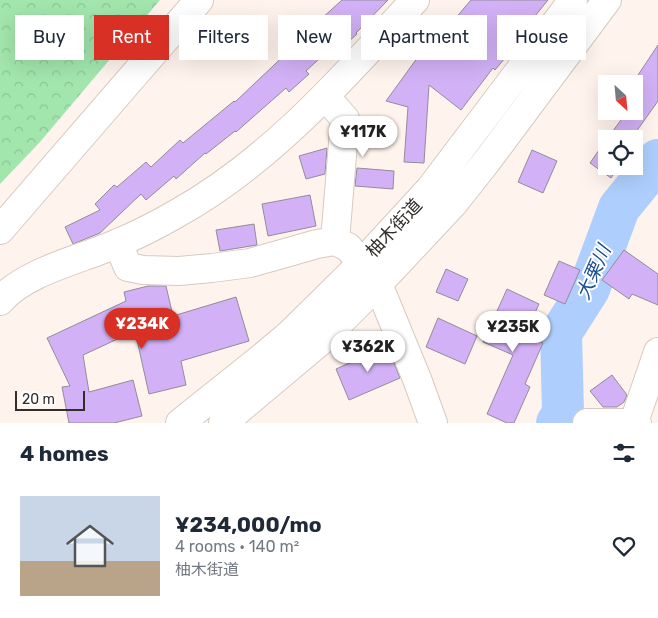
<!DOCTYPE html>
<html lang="en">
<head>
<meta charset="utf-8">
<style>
	:root { --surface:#fff; --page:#f6f6f7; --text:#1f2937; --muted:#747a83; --line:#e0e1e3; --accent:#d93025 }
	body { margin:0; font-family:Rubik,"Noto Sans JP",sans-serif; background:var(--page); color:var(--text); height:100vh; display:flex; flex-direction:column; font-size:19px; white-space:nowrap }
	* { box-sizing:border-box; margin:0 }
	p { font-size:16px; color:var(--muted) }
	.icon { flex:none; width:28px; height:28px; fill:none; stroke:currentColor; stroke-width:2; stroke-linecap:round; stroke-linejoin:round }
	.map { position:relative; height:423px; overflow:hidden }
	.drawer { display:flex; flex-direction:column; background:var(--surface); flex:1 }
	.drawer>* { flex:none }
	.guide { position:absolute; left:15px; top:15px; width:629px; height:45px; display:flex; gap:10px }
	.needle { width:32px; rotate:154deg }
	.buttons { position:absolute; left:598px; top:75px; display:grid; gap:10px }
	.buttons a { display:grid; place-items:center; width:45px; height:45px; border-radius:0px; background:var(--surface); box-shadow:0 5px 20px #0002; font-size:25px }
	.scale { position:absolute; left:15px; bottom:12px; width:70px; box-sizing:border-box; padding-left:5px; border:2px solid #332e2b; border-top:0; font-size:14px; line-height:18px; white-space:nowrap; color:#332e2b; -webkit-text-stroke:4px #fff; paint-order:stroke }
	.price { position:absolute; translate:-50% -42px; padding:0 11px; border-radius:18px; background:#fff; color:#222; font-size:16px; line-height:32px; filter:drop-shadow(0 1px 2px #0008) }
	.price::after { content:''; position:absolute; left:50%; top:30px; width:15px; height:11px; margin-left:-8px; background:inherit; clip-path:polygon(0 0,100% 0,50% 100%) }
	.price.current { background:var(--accent); color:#fff }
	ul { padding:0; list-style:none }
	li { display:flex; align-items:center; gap:15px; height:125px; padding:0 20px }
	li+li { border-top:1px solid var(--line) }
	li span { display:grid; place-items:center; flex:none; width:140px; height:100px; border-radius:0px; color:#555 }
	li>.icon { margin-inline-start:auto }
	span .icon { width:60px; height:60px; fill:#fffc; stroke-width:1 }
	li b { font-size:21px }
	h2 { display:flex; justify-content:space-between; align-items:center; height:60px; padding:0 20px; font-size:21px }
	.chip { padding:0 18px; border-radius:0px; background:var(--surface); box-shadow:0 5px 20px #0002; font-size:18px; line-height:45px }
	.chip.current { background:var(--accent); color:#fff }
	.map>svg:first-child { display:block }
</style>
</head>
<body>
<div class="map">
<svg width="658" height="423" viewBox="0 0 658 423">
	<defs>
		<pattern id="forest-crowns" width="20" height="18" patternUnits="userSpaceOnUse" patternTransform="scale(1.25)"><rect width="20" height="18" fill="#a2e5ad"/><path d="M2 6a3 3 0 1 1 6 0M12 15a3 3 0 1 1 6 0" fill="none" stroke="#8cc595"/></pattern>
	</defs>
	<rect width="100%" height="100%" fill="#fff4ed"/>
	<path fill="url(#forest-crowns)" d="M0 0H160L40 142 0 184Z"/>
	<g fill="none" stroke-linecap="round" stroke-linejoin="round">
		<path stroke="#aecffe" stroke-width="42" d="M557 423 563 413 561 333 589 289 619 208 658 160"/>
	</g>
	<path fill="#d2b1f6" stroke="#928c99" d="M342 0H388L356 33 357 34 339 50 334 45 306 71 309 74 289 92 286 88 236 132 235 131 206 154 205 153 176 179 174 176 146 200 141 194 100 233 73 244 65 227 100 210 95 204 114 185 117 187 146 162 151 167 180 140 183 143 234 101 235 102 292 48 290 47Z
		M471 0H548L518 37 521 39 495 70 493 68 461 110 429 85 424 163 404 162 408 107 386 101 431 39 429 37 441 22 448 27Z
		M658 45V101L631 139H607L621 120 612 113 613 111H634V84H632Z
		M606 140V166H619L611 178 590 163Z
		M327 148 325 174 306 179 299 156Z
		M532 150 557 161 543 193 518 182Z
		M357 168 394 171 393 189 355 186Z
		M310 195 316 226 268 236 262 204Z
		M254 224 257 245 220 251 216 230Z
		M624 250 658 274V305L632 294 629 299 602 280Z
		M559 261 580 270 565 304 544 295Z
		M446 269 468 279 458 301 436 292Z
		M148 286H166L173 316 236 297 249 341 181 361 186 385 149 394 135 331 83 355 89 392 133 380 142 416 114 423H69L62 387 70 386 47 338 126 301 124 292Z
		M507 289 539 304 525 335 543 343 525 384 530 387 514 423H507L487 414 513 355 483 342Z
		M438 318 477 336 465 364 426 347Z
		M387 346 400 378 349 400 336 369Z
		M612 375 627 395 624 402 617 407H603L590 391Z"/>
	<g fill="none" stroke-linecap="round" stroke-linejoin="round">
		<defs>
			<path id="minor" d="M325 96 345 119 335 241
				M0 230 199 0
				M118 243 128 267 143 270 179 271 212 268 250 263 317 244 335 241 348 247 378 284 417 379 433 423
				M0 301C25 271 83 259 118 243 137 235 157 225 176 214 270 162 343 78 415 0
				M634 422 658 352
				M587 423H637"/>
			<path id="major" d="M180 423 259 360 290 334 362 263 430 189 573 0
				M223 423 323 339 378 284 453 204 487 161 607 0"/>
		</defs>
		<use href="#minor" stroke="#d6c9c0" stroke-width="30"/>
		<use href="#major" stroke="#d6c9c0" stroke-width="30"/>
		<use href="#minor" stroke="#fff" stroke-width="28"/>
		<use href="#major" stroke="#fff" stroke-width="28"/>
	</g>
	<g text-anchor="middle" stroke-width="4" stroke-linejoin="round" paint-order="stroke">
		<g font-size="18" fill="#332e2b" stroke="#fff">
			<text transform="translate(394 228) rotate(-47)" y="6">柚木街道</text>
		</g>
		<g font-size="19" font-style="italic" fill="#1a4d91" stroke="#fff">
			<text transform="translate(593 272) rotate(-66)" y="7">大栗川</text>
		</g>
	</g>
</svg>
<div class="buttons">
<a><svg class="needle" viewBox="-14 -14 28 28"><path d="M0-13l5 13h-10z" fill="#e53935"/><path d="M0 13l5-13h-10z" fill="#747a83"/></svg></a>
<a><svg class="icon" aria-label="locate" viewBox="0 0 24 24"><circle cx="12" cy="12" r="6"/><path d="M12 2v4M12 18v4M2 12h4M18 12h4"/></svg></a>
</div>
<div class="scale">20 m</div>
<b class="price" style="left:363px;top:158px">¥117K</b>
<b class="price current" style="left:142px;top:350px">¥234K</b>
<b class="price" style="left:513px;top:353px">¥235K</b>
<b class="price" style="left:368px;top:373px">¥362K</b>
<div class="guide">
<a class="chip">Buy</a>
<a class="chip current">Rent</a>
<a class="chip">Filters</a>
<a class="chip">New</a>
<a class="chip">Apartment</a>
<a class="chip">House</a>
</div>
</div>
<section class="drawer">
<h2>4 homes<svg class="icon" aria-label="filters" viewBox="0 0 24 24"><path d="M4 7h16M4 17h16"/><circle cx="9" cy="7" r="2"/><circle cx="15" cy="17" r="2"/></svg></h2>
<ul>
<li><span style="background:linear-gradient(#c9d6e8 65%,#b9a48a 0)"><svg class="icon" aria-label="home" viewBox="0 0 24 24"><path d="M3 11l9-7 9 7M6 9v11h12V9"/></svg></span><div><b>¥234,000/mo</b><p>4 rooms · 140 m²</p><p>柚木街道</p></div><svg class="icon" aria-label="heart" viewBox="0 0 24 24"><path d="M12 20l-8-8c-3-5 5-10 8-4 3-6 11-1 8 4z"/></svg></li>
</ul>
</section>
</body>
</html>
